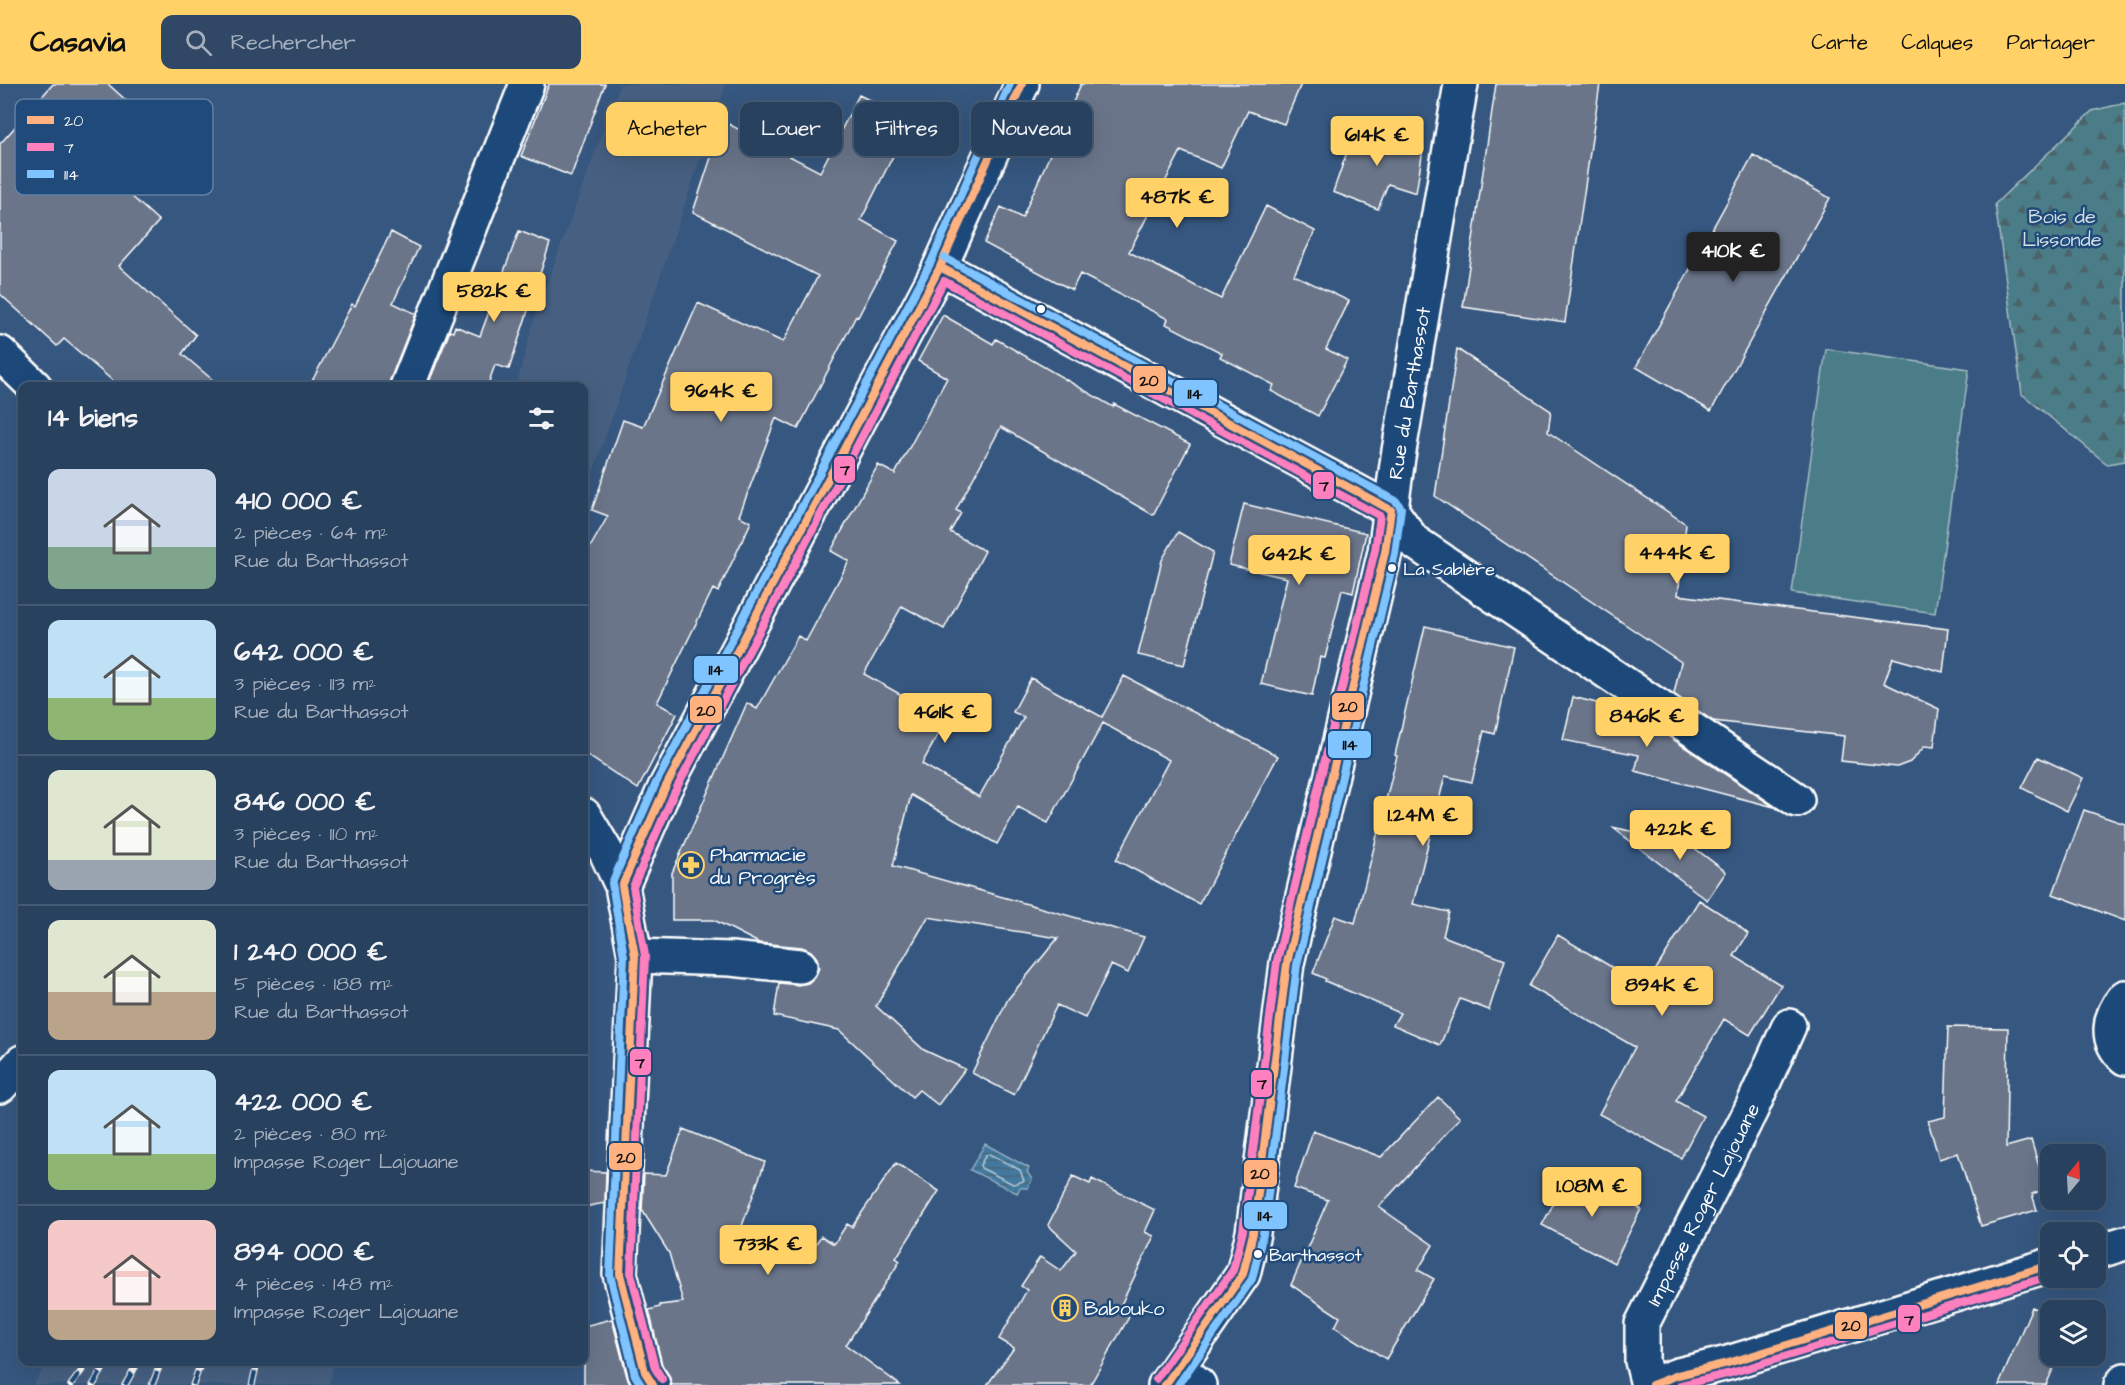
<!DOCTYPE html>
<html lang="fr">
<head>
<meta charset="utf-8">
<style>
	:root { --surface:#28415f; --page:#304865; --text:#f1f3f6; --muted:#a5afbd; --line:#445a74; --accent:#ffd166 }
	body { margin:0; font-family:"Architects Daughter",sans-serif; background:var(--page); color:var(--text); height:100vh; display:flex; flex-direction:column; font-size:22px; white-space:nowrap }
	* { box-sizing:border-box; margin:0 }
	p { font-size:20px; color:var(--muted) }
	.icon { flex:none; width:33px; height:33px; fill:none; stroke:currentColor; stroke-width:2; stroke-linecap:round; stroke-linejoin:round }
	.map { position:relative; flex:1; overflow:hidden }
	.side { position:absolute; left:18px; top:298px; width:570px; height:984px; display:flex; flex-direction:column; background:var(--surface); border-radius:12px; box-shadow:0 6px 24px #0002,0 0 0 2px var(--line) }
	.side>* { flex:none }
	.top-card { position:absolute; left:606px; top:18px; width:570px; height:54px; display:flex; gap:12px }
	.needle { width:39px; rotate:18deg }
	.fabs { position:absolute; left:2040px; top:1060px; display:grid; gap:12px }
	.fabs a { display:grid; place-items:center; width:66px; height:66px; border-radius:12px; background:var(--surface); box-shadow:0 6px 24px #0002,0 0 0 2px var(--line); font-size:30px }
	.price { position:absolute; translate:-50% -51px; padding:0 14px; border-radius:6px; background:var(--accent); color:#111; font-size:20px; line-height:39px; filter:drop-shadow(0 2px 3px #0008) }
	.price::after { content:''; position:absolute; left:50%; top:36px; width:18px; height:14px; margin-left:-9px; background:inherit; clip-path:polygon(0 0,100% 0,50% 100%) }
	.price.active { background:#222; color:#fff }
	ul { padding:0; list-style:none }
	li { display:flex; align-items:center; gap:18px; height:150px; padding:0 30px }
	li+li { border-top:2px solid var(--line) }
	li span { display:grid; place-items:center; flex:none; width:168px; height:120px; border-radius:12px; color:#555 }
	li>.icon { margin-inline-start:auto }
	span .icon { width:72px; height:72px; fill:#fffc; stroke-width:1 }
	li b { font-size:26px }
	h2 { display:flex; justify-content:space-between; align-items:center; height:72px; padding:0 30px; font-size:26px }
	.tag { padding:0 21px; border-radius:12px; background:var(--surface); box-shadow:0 6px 24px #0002,0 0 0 2px var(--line); font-size:21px; line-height:54px }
	.tag.active { background:var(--accent); color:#111 }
	header { display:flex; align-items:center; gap:36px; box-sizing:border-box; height:84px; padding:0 30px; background:var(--accent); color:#111 }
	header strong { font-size:28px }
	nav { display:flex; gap:33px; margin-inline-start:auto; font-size:21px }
	.search { width:420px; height:54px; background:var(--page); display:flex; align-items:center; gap:15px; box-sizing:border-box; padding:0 21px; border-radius:12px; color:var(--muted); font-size:22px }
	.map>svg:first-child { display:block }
</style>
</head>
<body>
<header>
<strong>Casavia</strong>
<div class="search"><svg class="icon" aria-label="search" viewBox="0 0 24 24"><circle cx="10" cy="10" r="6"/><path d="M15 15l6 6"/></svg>Rechercher</div>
<nav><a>Carte</a><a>Calques</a><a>Partager</a></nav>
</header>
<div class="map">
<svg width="2125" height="1301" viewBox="0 0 2125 1301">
	<defs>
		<pattern id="forest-firs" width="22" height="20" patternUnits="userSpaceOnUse" patternTransform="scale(1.5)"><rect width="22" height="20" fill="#4c7d88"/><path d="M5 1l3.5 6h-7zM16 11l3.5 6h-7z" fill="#4c646a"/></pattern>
		<pattern id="water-rules" width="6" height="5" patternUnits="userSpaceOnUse" patternTransform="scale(1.5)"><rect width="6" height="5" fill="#437a9f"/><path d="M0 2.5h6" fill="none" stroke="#486376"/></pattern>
	</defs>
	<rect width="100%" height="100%" fill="#36577f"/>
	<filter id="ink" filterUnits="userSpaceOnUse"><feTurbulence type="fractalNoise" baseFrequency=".0167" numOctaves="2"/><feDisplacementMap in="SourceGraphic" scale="12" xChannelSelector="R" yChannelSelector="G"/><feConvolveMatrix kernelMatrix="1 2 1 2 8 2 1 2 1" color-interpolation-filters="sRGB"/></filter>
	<g filter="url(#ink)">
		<path fill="#466082" d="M620 0H726L584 415V303H516L534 235Z
			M48 1278H334L329 1301H33Z"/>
		<path fill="#4c7d88" stroke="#a6bec4" stroke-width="1.5" d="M1826 265 1969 285 1935 529 1792 509Z"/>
		<path fill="url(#forest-firs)" stroke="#a6bec4" stroke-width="1.5" d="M2125 19V377L2107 380 2022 310 1995 120 2092 27Z"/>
		<path fill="url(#water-rules)" stroke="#8eafc5" stroke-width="1.5" d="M985 1060 1029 1084 1027 1088 1032 1095 1028 1104H1020L1017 1109 970 1086Z"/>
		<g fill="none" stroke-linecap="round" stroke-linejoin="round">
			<path stroke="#b4cad9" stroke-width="1.5" d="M989 1070 1020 1086 1024 1097 1013 1100 981 1084 980 1081 986 1071Z"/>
		</g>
		<path fill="#6a758a" stroke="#fff" stroke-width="1.5" d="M53 0H108L163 50 119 101 159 137 119 182 196 251 182 270 221 303H120L64 255 57 262 0 210V60Z
			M549 0H605L571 92 521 72Z
			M1081 0H1301L1284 40 1248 27 1221 84 1181 67 1129 168 1221 215 1266 122 1315 147 1294 191 1349 217 1326 265 1347 276 1318 332 1271 307 1274 301 1220 273 1222 269 1166 240 1168 235 1080 190 1072 206 984 159 1001 123 1022 134Z
			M1496 0H1600L1565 238 1463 223Z
			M859 11 911 36 861 136 898 157 858 233 856 232 798 345 776 334 739 432 751 438 718 508 713 505 657 619 677 630 638 705 584 669V474L608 432 592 426 623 336 643 343 698 219 783 258 818 192 693 128 723 37 820 88Z
			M1356 42 1423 65 1416 109 1388 100 1378 125 1333 108Z
			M1753 71 1830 114 1711 327 1636 283Z
			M519 147 550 159 509 285 495 281 487 303H427L450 247 453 248 455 242 480 252Z
			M391 148 419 163 393 219 416 230 390 296 389 303H309L352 220 355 222Z
			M943 231 993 260 996 255 1113 323 1114 320 1190 360 1153 431 1001 343 956 426 961 429 950 448 985 467 944 545 902 522 864 590 946 636 922 680 979 713 1024 633 1013 628 1031 594 1102 633 1124 592 1278 672 1199 820 1116 776 1169 676 1103 639 1048 739 1018 723 997 760 911 711 893 782 1144 853 1128 889 1111 881 1085 934 1057 921 1014 1011 972 989 1008 915 1058 854 928 833 876 922 924 966 965 985 938 1021 919 1006 912 1013 839 946 774 932 779 899 798 901 808 899 815 892 819 884 817 874 811 867 802 863 759 859 714 836H672V789L747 619 757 625 798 552 806 557 849 477 831 467 878 381 895 390 947 294 918 277Z
			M1457 265 1551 327 1548 348 1686 440 1678 511 1948 545 1943 588 1893 574 1884 599 1939 625 1934 663 1925 662 1910 678 1897 683 1841 677 1844 652 1713 637 1674 610 1681 578 1435 412Z
			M1244 420 1366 449 1353 509 1342 506 1325 574 1320 573 1312 612 1261 600 1287 494 1229 481Z
			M1178 448 1213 468 1184 581 1138 571 1162 476Z
			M1425 542 1514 563 1495 650 1484 647 1472 698 1445 692 1413 820 1449 828 1443 852 1505 876 1489 926 1460 915 1440 961 1393 941 1400 929 1325 897 1326 895 1313 889 1335 832 1355 839 1397 672 1395 671Z
			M1573 613 1632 628 1774 723 1635 687 1639 671 1563 656Z
			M2038 673 2083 694 2067 727 2022 704Z
			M2084 726 2125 740V837L2053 810Z
			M1612 743 1689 760 1726 788 1707 816Z
			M1699 816 1734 838 1748 850 1734 872 1781 901 1750 951 1724 935 1676 1017 1703 1032 1681 1074 1599 1030 1635 963 1529 902 1558 851 1645 903Z
			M1948 943 2008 944 2006 1063 2031 1056 2046 1105 2032 1110 2037 1126 1981 1142 1958 1069 1939 1075 1928 1037 1945 1033Z
			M1438 1013 1460 1034 1379 1123 1433 1161 1418 1186 1434 1195 1386 1275 1335 1243 1340 1233 1291 1201 1328 1116 1294 1104 1313 1047 1381 1073Z
			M683 1045 765 1078 742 1142 808 1171 821 1152 834 1160 847 1140 852 1143 896 1079 939 1107 896 1174 900 1177 846 1261 900 1301H672L669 1291 662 1281 649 1226 660 1223V1221L683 1218 669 1169 642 1126 644 1090 666 1091Z
			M584 1087 606 1088 605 1119 584 1123Z
			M1570 1089 1641 1125 1614 1179 1542 1141Z
			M1073 1092 1090 1100 1092 1095 1155 1126 1145 1148 1154 1152 1118 1227 1129 1233 1090 1301H987L1014 1264 999 1255 1027 1206 1021 1202 1040 1173 1061 1187 1076 1167 1048 1141Z
			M2032 1223 2050 1230V1272H2059L2046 1301H1999Z
			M612 1235 627 1293 631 1301H584V1242Z"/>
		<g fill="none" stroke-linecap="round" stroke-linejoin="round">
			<defs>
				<g id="minor">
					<path d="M940 183 1391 426 1413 457 1797 716"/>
					<path d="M407 303 527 0"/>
					<path d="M635 872 731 875 800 882"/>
					<path d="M2125 913C2109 932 2104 956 2125 974"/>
					<path id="s1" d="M1178 1283 1243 1190 1253 1149 1287 879 1385 468 1398 373 1461 0"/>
					<path id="s2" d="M1648 1301 1642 1277V1240L1751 1026 1789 942"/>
					<path d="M2121 1301 2125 1296"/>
				</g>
				<path id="tertiary" d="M0 269 35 303
					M584 731 606 768 622 802 635 872 620 1190 645 1288 653 1301
					M622 802 665 704 940 183 1022 0
					M0 1002 22 978
					M2096 1168 2125 1159
					M1165 1301 1178 1283 1199 1301
					M1652 1301 1678 1291 1728 1279 2050 1181"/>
			</defs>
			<use href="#minor" stroke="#fff" stroke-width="38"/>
			<use href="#tertiary" stroke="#fff" stroke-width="38"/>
			<use href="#minor" stroke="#1f4a7a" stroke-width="33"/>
			<use href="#tertiary" stroke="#1f4a7a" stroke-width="33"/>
			<defs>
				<path id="rail" d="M71 1301 88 1278
					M93 1301 107 1278
					M125 1301 138 1278
					M152 1301 161 1278
					M193 1301 201 1278
					M252 1301 257 1278"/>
			</defs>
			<use href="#rail" stroke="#fff" stroke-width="7"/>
			<use href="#rail" stroke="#1f4a7a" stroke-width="4.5" stroke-dasharray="14" stroke-linecap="butt"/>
			<defs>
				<path id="bus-1" d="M940 183 1391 426 1385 468 1287 879 1253 1149 1243 1190 1165 1301
					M653 1301 645 1288 620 1190 635 872 622 802 665 704 940 183 1022 0
					M1652 1301 1678 1291 1728 1279 2050 1181"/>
				<path id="bus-2" d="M662 1295 655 1284 631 1189 645 872 633 803 674 709 944 197 1380 432 1375 466 1277 877 1243 1147 1233 1186 1156 1295
					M1681 1301 1731 1289 2050 1192"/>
				<path id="bus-3" d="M945 174 1396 417 1401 424 1395 470 1297 881 1263 1150 1252 1195 1178 1301
					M641 1301 635 1291 610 1191 624 873 612 799 656 699 931 178 1010 0"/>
			</defs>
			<use href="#bus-1" stroke="#1f4a7a" stroke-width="12"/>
			<use href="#bus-2" stroke="#1f4a7a" stroke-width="12"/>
			<use href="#bus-3" stroke="#1f4a7a" stroke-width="12"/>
			<use href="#bus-1" stroke="#ffb180" stroke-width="8"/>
			<use href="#bus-2" stroke="#ff80bf" stroke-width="8"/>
			<use href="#bus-3" stroke="#80c4ff" stroke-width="8"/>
		</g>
	</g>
	<defs>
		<symbol id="pharmacy-ring" viewBox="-11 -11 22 22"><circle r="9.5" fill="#1f4a7a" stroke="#ffd166" stroke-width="1.5"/><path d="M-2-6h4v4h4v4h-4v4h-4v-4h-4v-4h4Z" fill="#ffd166"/></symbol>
		<symbol id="building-ring" viewBox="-11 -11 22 22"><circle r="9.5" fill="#1f4a7a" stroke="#ffd166" stroke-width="1.5"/><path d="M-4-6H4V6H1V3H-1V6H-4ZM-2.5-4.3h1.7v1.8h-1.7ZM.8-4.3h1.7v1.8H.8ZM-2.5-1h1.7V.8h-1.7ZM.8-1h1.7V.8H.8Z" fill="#ffd166"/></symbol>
	</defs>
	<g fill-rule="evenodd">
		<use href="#pharmacy-ring" x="676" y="766" width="30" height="30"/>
		<use href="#building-ring" x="1050" y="1209" width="30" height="30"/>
	</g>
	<g fill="#fff" stroke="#1f4a7a" stroke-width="2">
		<circle cx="1041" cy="225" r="5"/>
		<circle cx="1392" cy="484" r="5"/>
		<circle cx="1258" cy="1170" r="5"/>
	</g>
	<g text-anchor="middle" stroke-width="5" stroke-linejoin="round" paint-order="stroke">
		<g font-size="18" fill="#fff" stroke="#1f4a7a" text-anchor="start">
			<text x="1403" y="491">La Sablère</text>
			<text x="1269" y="1177">Barthassot</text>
		</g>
		<g font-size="20" fill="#d2dee1" stroke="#1f4a7a">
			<text x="2062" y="139">Bois de<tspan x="2062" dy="23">Lissonde</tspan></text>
		</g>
		<g font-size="20" fill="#fff" stroke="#1f4a7a">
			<text dy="7" stroke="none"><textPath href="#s1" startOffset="1011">Rue du Barthassot</textPath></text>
			<text dy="7" stroke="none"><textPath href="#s2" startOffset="196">Impasse Roger Lajouane</textPath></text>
		</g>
		<g font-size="20" fill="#fff" stroke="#1f4a7a" text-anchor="start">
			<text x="710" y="777">Pharmacie<tspan x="710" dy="23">du Progrès</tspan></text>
			<text x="1084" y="1231">Babouko</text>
		</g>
	</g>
	<rect x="15" y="15" width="198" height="96" rx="9" fill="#1f4a7a" stroke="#6280a2" stroke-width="1.5"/>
	<rect x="27" y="32" width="27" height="8" fill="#ffb180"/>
	<rect x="27" y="59" width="27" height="8" fill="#ff80bf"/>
	<rect x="27" y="86" width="27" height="8" fill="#80c4ff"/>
	<g font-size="16" fill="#fff">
		<text x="64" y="42">20</text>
		<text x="64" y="69">7</text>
		<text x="64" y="96">114</text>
	</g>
	<g stroke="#1f4a7a" stroke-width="2">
		<rect x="1132" y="281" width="35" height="29" rx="6" fill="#ffb180"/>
		<rect x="1173" y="295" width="45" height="28" rx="6" fill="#80c4ff"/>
		<rect x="833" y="371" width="23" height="29" rx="6" fill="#ff80bf"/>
		<rect x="1312" y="387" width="23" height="29" rx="6" fill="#ff80bf"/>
		<rect x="693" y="571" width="46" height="29" rx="6" fill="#80c4ff"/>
		<rect x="1331" y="608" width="34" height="29" rx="6" fill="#ffb180"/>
		<rect x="689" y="611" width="34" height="29" rx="6" fill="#ffb180"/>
		<rect x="1327" y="646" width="45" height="29" rx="6" fill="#80c4ff"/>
		<rect x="629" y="964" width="23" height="28" rx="6" fill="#ff80bf"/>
		<rect x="1250" y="985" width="23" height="29" rx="6" fill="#ff80bf"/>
		<rect x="608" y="1058" width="35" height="29" rx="6" fill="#ffb180"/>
		<rect x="1243" y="1075" width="35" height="29" rx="6" fill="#ffb180"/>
		<rect x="1243" y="1117" width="45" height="29" rx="6" fill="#80c4ff"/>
		<rect x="1897" y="1220" width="24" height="29" rx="6" fill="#ff80bf"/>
		<rect x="1834" y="1227" width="34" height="29" rx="6" fill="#ffb180"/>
	</g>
	<g font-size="16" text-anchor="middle" font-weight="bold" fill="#111">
		<text x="1149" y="302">20</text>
		<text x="1195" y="315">114</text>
		<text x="845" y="391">7</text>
		<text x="1324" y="407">7</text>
		<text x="716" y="591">114</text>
		<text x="1348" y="628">20</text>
		<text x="706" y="632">20</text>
		<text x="1350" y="666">114</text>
		<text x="640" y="984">7</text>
		<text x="1262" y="1005">7</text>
		<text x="626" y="1079">20</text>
		<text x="1260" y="1095">20</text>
		<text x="1265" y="1137">114</text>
		<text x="1909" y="1241">7</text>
		<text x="1851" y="1247">20</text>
	</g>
</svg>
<div class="fabs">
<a><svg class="needle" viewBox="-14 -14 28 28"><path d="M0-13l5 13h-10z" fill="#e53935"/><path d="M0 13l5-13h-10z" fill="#a5afbd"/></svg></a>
<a><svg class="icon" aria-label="locate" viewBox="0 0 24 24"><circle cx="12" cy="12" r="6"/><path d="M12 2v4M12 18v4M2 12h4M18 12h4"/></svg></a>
<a><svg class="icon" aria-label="layers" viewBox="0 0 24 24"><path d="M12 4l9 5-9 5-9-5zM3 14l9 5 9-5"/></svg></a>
</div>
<b class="price" style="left:1377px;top:83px">614K €</b>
<b class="price" style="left:1177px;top:145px">487K €</b>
<b class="price active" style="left:1733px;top:199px">410K €</b>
<b class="price" style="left:494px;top:239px">582K €</b>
<b class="price" style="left:721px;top:339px">964K €</b>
<b class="price" style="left:1677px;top:501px">444K €</b>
<b class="price" style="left:1299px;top:502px">642K €</b>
<b class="price" style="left:945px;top:660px">461K €</b>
<b class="price" style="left:1647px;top:664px">846K €</b>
<b class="price" style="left:1423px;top:763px">1.24M €</b>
<b class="price" style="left:1680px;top:777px">422K €</b>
<b class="price" style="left:1662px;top:933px">894K €</b>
<b class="price" style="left:1592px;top:1134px">1.08M €</b>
<b class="price" style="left:768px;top:1192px">733K €</b>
<div class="top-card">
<a class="tag active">Acheter</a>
<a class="tag">Louer</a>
<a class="tag">Filtres</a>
<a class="tag">Nouveau</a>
</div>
<section class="side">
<h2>14 biens<svg class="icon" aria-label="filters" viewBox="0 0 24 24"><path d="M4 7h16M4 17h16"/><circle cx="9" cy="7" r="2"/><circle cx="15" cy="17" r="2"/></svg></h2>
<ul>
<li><span style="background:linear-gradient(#c9d6e8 65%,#7fa58c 0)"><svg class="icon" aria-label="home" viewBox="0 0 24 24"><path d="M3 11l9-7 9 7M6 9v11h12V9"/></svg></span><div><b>410 000 €</b><p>2 pièces · 64 m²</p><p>Rue du Barthassot</p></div></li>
<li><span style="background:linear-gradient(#bfe0f5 65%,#8fb573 0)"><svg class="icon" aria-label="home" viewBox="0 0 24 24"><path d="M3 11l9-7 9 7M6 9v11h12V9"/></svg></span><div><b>642 000 €</b><p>3 pièces · 113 m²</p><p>Rue du Barthassot</p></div></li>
<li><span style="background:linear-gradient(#dfe7d0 75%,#9aa5b1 0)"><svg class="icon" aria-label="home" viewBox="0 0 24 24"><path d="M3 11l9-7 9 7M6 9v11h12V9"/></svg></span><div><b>846 000 €</b><p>3 pièces · 110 m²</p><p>Rue du Barthassot</p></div></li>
<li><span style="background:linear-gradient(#dfe7d0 60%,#b9a48a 0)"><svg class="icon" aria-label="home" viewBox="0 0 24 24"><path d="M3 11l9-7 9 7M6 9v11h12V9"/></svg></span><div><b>1 240 000 €</b><p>5 pièces · 188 m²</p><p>Rue du Barthassot</p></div></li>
<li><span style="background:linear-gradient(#bfe0f5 70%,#8fb573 0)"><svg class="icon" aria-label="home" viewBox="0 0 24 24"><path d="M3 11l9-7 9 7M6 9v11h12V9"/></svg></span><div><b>422 000 €</b><p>2 pièces · 80 m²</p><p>Impasse Roger Lajouane</p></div></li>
<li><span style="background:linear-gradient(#f6c9c9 75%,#b9a48a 0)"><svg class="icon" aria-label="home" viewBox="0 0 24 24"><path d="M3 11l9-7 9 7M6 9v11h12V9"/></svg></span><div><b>894 000 €</b><p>4 pièces · 148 m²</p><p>Impasse Roger Lajouane</p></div></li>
</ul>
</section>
</div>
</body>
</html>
